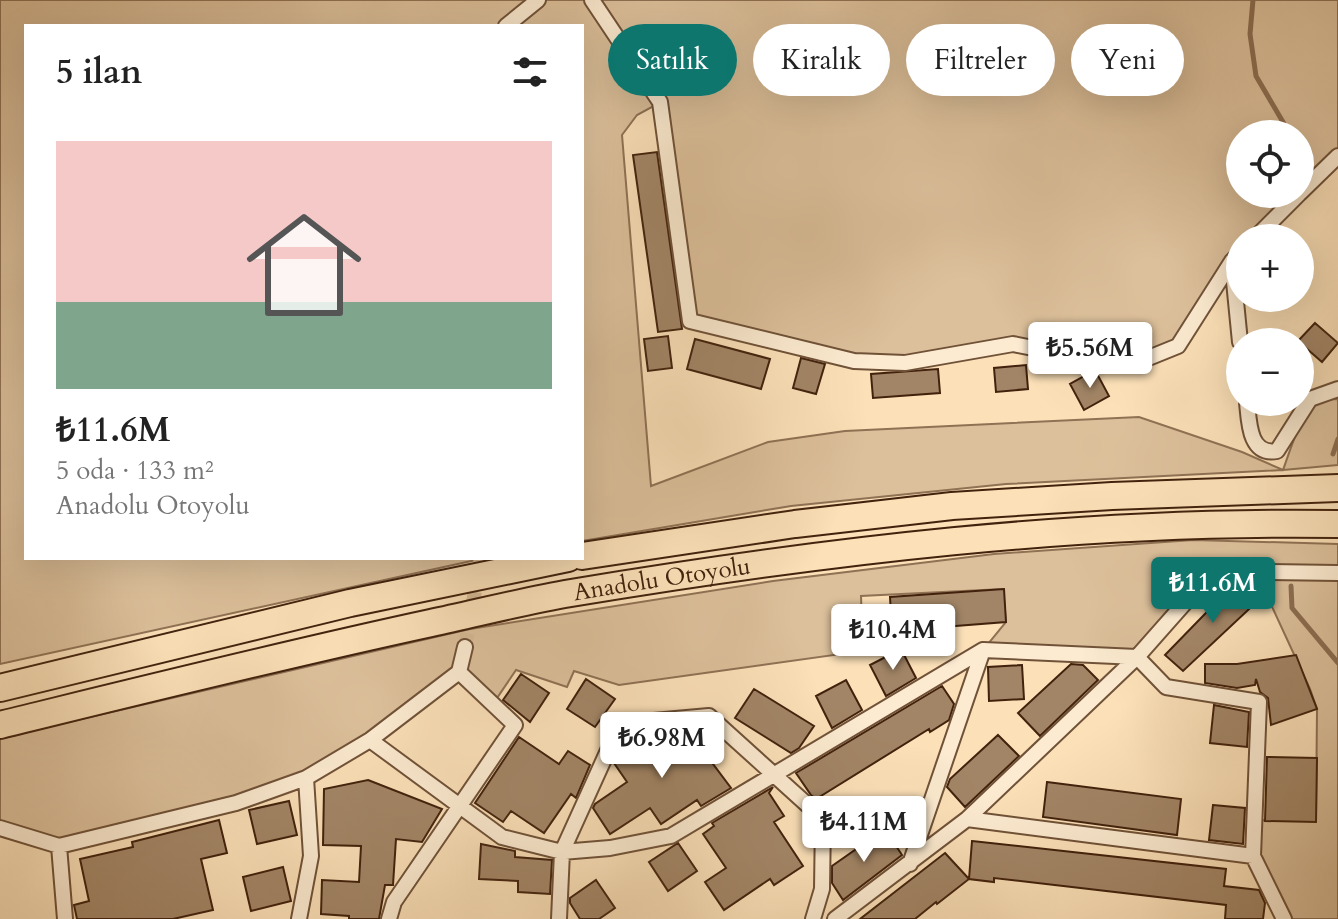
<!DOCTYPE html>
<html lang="tr">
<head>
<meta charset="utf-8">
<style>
	:root { --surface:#fff; --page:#f6f6f6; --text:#222; --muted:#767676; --accent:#0f766e }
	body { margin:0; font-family:Cardo,serif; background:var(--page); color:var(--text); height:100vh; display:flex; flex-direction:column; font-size:30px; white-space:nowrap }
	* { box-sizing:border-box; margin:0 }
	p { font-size:26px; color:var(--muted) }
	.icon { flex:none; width:44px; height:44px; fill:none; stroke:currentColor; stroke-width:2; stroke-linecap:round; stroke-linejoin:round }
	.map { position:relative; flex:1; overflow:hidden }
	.details { position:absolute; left:24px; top:24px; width:560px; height:536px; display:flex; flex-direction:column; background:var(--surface); border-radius:0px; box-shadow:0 8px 32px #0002 }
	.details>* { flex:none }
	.top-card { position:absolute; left:608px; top:24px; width:610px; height:72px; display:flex; gap:16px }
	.controls { position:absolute; left:1226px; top:120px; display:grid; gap:16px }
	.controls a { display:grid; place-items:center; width:88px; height:88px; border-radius:50%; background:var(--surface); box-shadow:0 8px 32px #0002; font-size:40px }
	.price { position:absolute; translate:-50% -68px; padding:0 18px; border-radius:8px; background:#fff; color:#222; font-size:26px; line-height:52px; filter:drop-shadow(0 2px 4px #0008) }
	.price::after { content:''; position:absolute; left:50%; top:48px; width:24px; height:18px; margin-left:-12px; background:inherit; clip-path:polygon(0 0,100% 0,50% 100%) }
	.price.current { background:var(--accent); color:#fff }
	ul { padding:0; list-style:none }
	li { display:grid; align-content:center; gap:16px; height:424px; padding:0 32px }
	li span { display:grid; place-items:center; height:248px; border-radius:0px; color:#555 }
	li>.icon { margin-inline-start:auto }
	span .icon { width:144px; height:144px; fill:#fffc; stroke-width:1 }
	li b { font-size:34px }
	h2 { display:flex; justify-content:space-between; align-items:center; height:96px; padding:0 32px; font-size:34px }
	.chip { padding:0 28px; border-radius:36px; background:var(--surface); box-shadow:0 8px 32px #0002; font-size:28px; line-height:72px }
	.chip.current { background:var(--accent); color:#fff }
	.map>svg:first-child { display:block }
</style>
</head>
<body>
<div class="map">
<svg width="1338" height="919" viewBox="0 0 1338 919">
	<rect width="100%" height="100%" fill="#fbe0b8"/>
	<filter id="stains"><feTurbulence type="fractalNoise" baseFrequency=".0025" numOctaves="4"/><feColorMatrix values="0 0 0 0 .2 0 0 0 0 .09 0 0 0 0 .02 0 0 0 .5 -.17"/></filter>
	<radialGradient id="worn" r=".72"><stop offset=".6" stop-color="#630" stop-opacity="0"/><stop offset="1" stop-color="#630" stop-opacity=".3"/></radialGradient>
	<path fill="#dcc09b" stroke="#8f7154" stroke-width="2" d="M0 0H1338V156L1300 193V134H1240V194H1299L1255 238H1240V253L1178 346 1136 363 1013 344 905 363 854 361 690 321 659 103 637 115 622 135 651 486 768 442 845 431 1139 417 1242 452 1283 470C1289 454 1303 406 1318 401 1324 399 1332 399 1338 399V465L1283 470 1006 484 791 506 582 541V26H26V558H485L0 664Z
		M1193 540 1338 544V919H1284L1253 856 1254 820 1316 821 1317 709 1310 689 1268 598 1214 571 1137 657 983 650 1006 622 1003 589 861 596 863 651 619 685 574 671 567 687 516 670 493 704 459 673 306 778 59 846 0 828V739L60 724 470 629 773 581 994 554Z"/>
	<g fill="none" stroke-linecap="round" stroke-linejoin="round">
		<path stroke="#8b6d51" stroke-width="5" d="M1253 0 1250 34 1256 76 1290 134
			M1333 454 1338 439
			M1291 586 1292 608 1338 663"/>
	</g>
	<path fill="#a28566" stroke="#42220d" stroke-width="2" d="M657 152 682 329 658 332 633 155Z
		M1315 323 1338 343 1322 362 1298 341Z
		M668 336 672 368 648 371 644 339Z
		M695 339 770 359 761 389 687 369Z
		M801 358 825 364 816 394 793 388Z
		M1026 365 1028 389 996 392 994 368Z
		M938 369 940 393 873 398 871 374Z
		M1095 370 1109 396 1084 410 1070 384Z
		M1236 582 1263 596 1183 671 1165 655Z
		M1004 589 1006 622 892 631 890 597Z
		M901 649 916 678 886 696 870 665Z
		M1296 655 1317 709 1271 725 1268 698 1260 692 1256 679 1255 685 1237 688 1205 683V664H1237Z
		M1071 664 1083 665 1098 680 1040 736 1018 713Z
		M1022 665 1024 699 989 701 988 667Z
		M521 674 549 693 530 722 503 700Z
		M586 679 615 699 595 727 567 709Z
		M846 680 862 710 832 728 816 696Z
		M942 686 954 704 949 720 930 732 929 729 816 799 811 795 796 773Z
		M754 689 814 726 799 748 791 753 735 718Z
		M1214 705 1249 712 1247 747 1210 743Z
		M686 728 731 788 701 806 697 800 661 824 650 808 610 834 593 808 595 804 627 782 614 763 666 730Z
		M998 735 1019 756 965 807 947 787 950 779Z
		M519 737 559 764 568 751 590 765 576 798 571 794 544 833 511 811 503 822 475 803Z
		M1267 757 1317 758 1316 822 1265 821Z
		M368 780 442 809 422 842 396 839 393 885H385L379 919H349V916L321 914 322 880 359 882 361 846 323 845 324 789Z
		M1047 782 1181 799 1177 835 1043 817Z
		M773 787 769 793 784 816 774 822 803 866 774 885 770 879 724 910 705 882 726 868 703 834 714 826 712 823Z
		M289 801 297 835 257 844 249 810Z
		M1213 805 1245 808 1243 844 1209 840Z
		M219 820 227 853 201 859 213 910 173 919H77L74 905 89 901 80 859 133 847 132 842Z
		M885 829 902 855 843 900 832 883V866Z
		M972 841 1226 869 1224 886 1259 890 1265 903 1263 919H1225L1226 905 994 878V882L969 879Z
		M678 843 697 871 668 891 649 862Z
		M481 844 515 851V857L552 860 550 894 518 892V881L479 879Z
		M945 853 969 879 937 904 936 902 915 919H860Z
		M283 867 291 901 251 911 243 877Z
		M596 880 615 908 599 919H580L570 903V898Z"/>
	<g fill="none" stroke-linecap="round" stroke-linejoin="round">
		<path stroke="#d6ba96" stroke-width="14" stroke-dasharray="14 7" stroke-linecap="butt" d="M465 647 481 558"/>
		<defs>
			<path id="street" d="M592 0 660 102 690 321 854 361 905 363 1013 344 1078 357 1136 363 1178 346 1232 261 1240 253
				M506 26 538 0
				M1300 193 1338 156
				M1255 238 1299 194
				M1232 261 1240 342
				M1247 402C1249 422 1249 456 1277 451L1310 399 1338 389
				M370 740 502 837 562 852 610 848 671 836 983 650 1137 657 1166 687 1259 702 1253 856 1284 919
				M967 819 1253 856
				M0 828 59 846
				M910 864 983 650
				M65 919 59 846 236 803 306 778 370 740 459 672 465 647
				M299 919 311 856 306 778
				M389 919 394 902 515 725 459 672
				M559 919 562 852 620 724 709 716 823 819 822 889 813 919
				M835 919 967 819 1137 657 1213 571 1338 573"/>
			<g id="highway">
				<path d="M582 556 795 524 952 506 1112 496 1338 488"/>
				<path d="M0 688 350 603 568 558"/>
				<path id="s1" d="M0 725C143 690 287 654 431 623 478 613 524 601 571 593 824 551 1081 520 1338 524"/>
			</g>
		</defs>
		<use href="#street" stroke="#705238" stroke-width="18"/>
		<use href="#highway" stroke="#42220d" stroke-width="30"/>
		<use href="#street" stroke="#fcebd1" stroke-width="14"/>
		<use href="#highway" stroke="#fbe0b8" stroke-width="26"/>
	</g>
	<g text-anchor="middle" stroke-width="6" stroke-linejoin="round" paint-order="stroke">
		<g font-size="24" fill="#42220d" stroke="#fcebd1">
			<text dy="8" stroke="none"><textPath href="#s1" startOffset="678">Anadolu Otoyolu</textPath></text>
		</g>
	</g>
	<rect width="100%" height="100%" filter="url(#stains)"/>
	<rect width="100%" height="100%" fill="url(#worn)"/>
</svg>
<div class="controls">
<a><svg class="icon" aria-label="locate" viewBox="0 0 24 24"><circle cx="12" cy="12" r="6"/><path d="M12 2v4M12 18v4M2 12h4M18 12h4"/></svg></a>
<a>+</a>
<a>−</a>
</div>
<b class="price" style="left:1090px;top:390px">₺5.56M</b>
<b class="price current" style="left:1213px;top:625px">₺11.6M</b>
<b class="price" style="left:893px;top:672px">₺10.4M</b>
<b class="price" style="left:662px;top:780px">₺6.98M</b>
<b class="price" style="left:864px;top:864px">₺4.11M</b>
<div class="top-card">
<a class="chip current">Satılık</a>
<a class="chip">Kiralık</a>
<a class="chip">Filtreler</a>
<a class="chip">Yeni</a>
</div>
<section class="details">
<h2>5 ilan<svg class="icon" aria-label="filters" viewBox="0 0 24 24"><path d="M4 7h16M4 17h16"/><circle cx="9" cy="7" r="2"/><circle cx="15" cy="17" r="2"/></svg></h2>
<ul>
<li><span style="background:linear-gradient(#f6c9c9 65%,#7fa58c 0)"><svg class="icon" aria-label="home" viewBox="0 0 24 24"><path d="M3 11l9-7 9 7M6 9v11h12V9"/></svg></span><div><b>₺11.6M</b><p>5 oda · 133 m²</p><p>Anadolu Otoyolu</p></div></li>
</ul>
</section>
</div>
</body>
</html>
